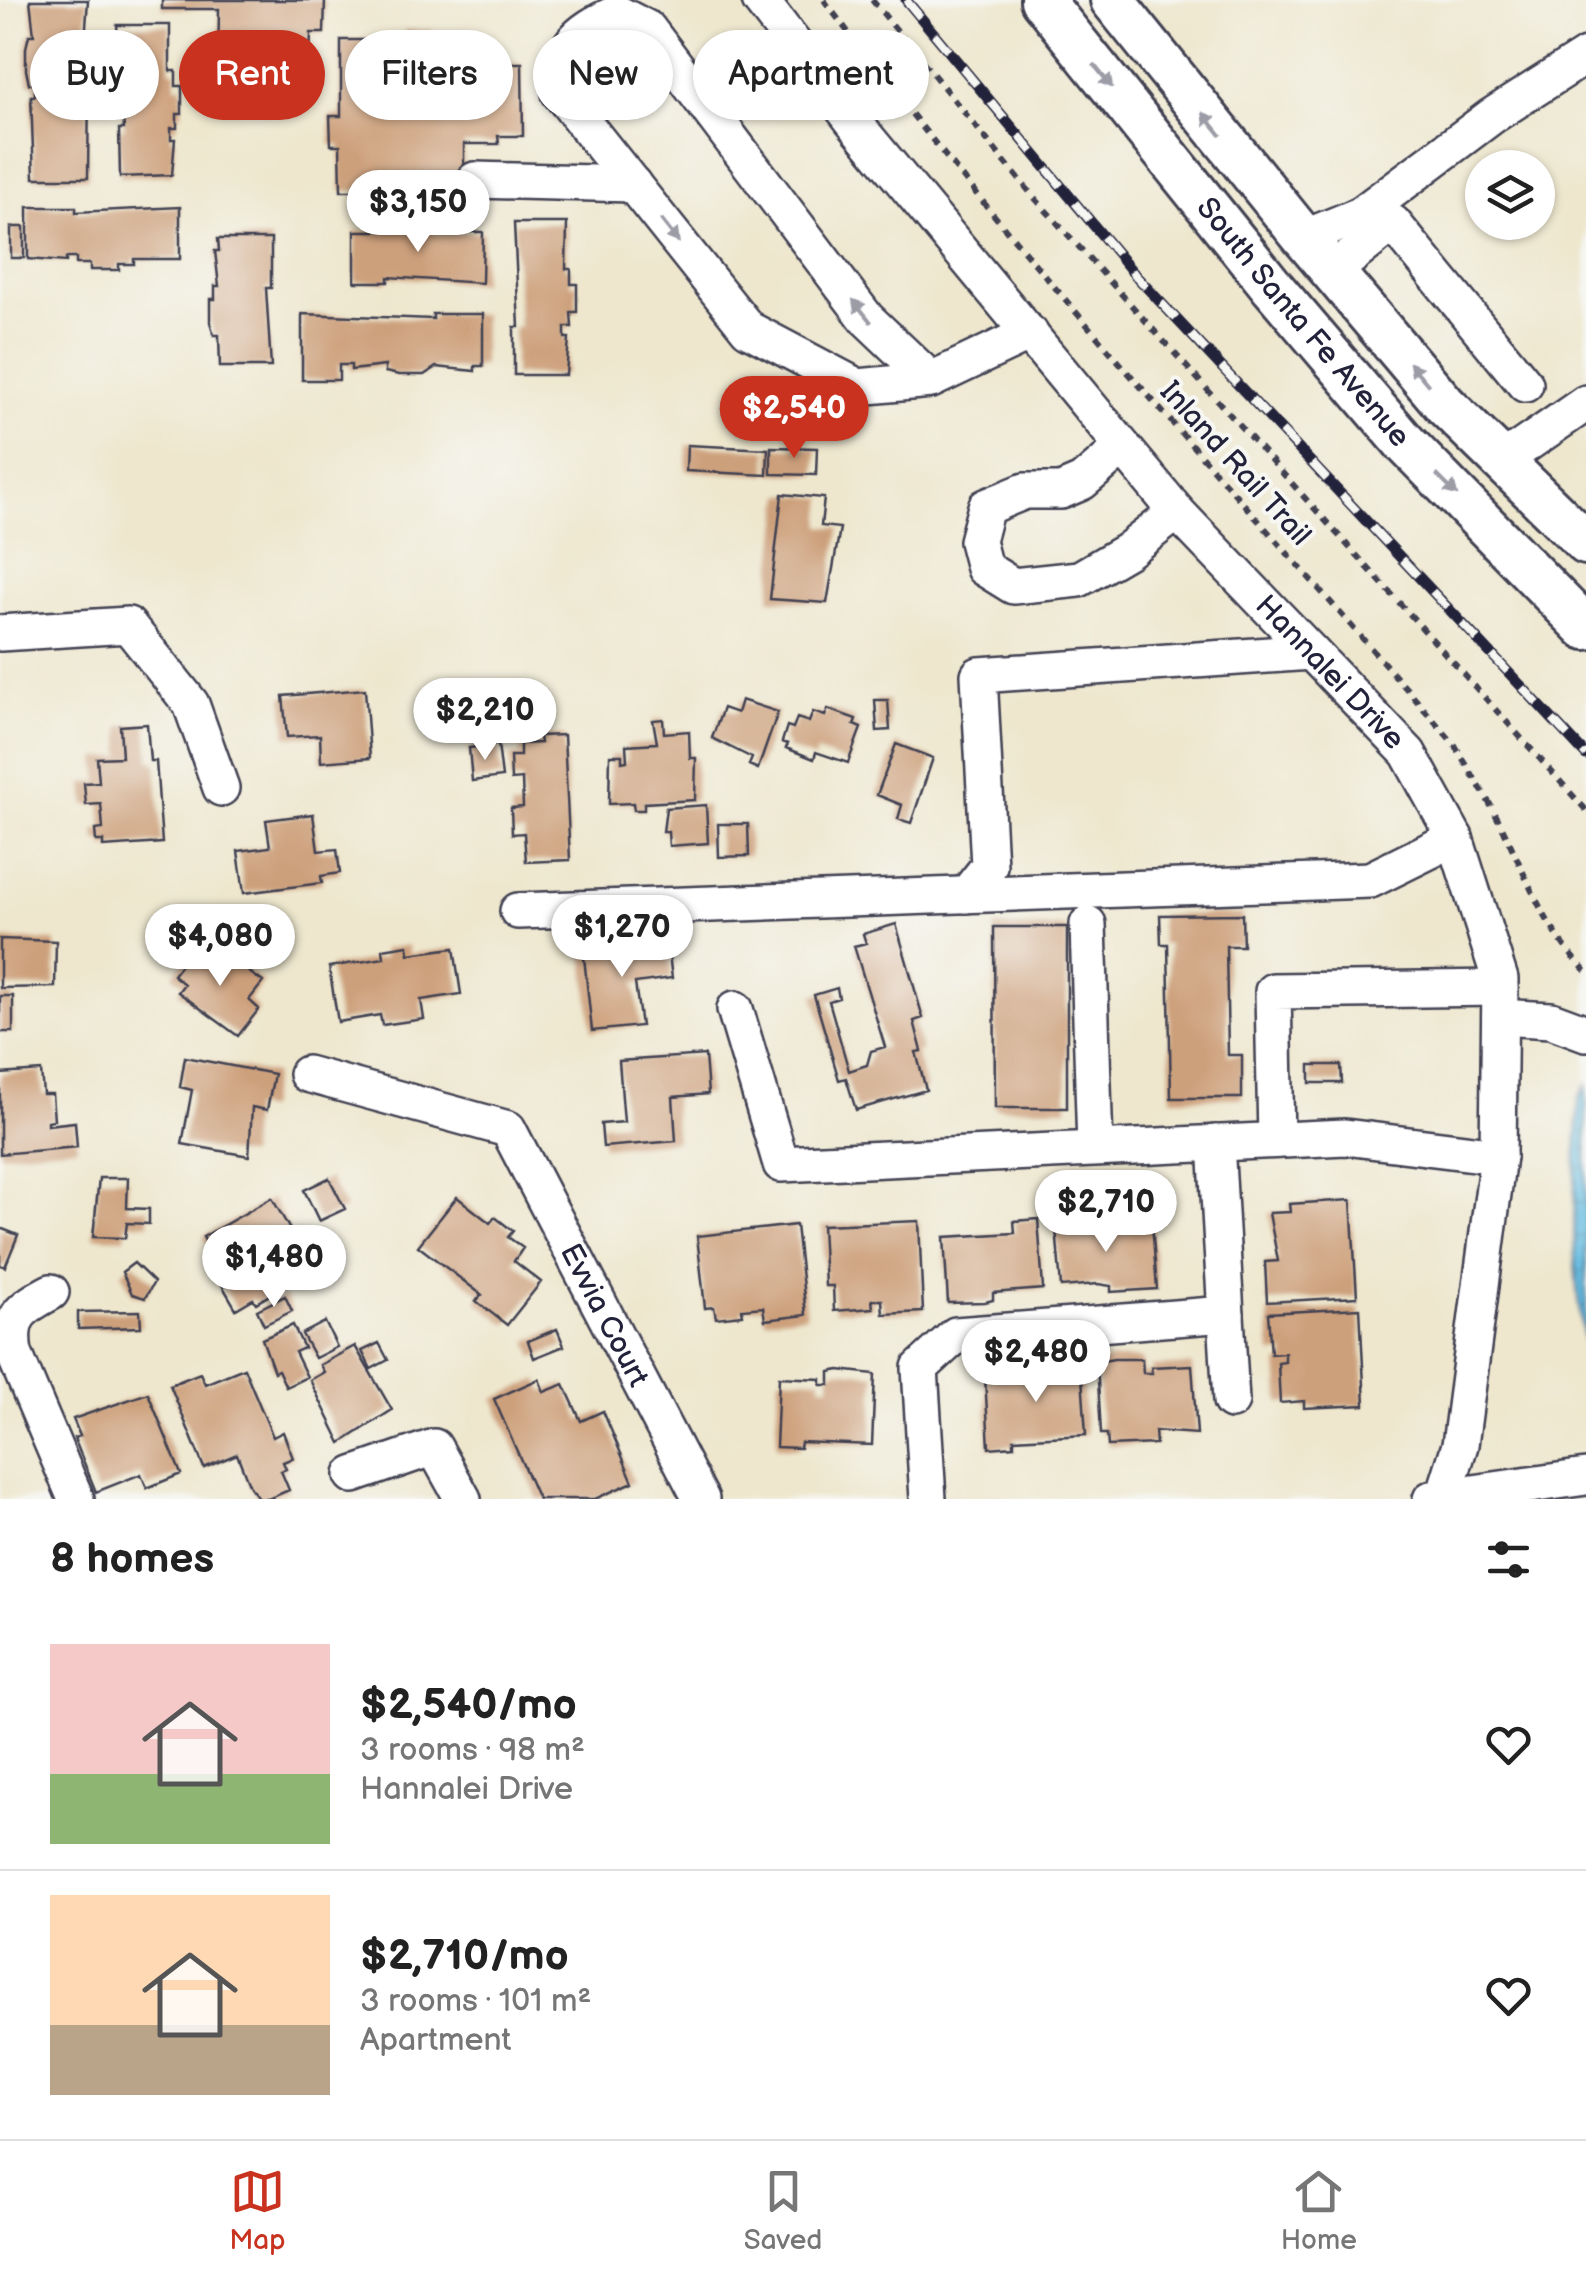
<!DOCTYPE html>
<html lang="en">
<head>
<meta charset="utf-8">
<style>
	:root { --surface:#fff; --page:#f6f6f6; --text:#222; --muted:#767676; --line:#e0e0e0; --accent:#c8321e }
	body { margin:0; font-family:"Balsamiq Sans",sans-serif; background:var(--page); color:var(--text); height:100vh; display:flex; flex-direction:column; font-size:38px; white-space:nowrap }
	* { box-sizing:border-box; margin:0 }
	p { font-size:32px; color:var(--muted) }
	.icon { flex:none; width:55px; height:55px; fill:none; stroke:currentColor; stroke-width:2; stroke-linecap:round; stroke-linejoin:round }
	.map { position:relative; height:1499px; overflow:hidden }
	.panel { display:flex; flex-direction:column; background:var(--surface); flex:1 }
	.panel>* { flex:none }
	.guide { position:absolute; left:30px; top:30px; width:1000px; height:90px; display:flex; gap:20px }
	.tools { position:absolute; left:1465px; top:150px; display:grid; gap:20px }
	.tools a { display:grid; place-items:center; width:90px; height:90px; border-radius:50%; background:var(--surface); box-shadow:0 2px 8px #0004; font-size:50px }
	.price { position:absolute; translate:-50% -85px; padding:0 22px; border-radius:35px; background:#fff; color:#222; font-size:32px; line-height:65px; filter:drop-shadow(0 2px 5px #0008) }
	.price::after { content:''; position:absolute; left:50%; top:60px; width:30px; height:22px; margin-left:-15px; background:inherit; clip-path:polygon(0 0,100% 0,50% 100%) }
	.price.active { background:var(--accent); color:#fff }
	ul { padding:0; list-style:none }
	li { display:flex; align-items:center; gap:30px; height:250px; padding:0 50px }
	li+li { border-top:2px solid var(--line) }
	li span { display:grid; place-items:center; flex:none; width:280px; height:200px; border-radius:0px; color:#555 }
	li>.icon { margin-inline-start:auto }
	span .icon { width:120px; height:120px; fill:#fffc; stroke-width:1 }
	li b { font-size:42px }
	h2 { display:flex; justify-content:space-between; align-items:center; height:120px; padding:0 50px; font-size:42px }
	.chip { padding:0 35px; border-radius:45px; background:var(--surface); box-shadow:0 2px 8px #0004; font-size:35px; line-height:90px }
	.chip.active { background:var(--accent); color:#fff }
	.tabs { display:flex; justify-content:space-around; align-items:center; height:140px; border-top:2px solid var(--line); background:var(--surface); font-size:28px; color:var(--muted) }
	.tabs a { display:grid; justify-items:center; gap:5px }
	.tabs .active { color:var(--accent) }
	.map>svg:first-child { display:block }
</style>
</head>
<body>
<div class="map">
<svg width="1586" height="1499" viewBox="0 0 1586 1499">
	<defs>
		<pattern id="water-ripples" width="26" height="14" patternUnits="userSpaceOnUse" patternTransform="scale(2.5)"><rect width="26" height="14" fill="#64bbe1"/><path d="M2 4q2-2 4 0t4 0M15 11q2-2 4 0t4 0" fill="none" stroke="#56a0c2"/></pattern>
	</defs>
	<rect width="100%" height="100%" fill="#f6f6f2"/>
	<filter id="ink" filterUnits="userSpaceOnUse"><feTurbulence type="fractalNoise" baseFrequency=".01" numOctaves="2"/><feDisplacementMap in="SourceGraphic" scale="20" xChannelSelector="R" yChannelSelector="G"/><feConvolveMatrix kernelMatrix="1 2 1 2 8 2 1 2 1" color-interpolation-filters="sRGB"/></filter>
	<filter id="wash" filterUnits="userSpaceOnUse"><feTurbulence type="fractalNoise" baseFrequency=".0048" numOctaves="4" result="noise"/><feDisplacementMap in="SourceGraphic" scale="40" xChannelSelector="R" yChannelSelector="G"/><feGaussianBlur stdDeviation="2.25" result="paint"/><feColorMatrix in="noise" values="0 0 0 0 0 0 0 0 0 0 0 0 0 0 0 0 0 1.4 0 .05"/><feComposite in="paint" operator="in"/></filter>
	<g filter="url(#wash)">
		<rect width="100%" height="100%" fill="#eee7ce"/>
		<path fill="url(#water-ripples)" stroke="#436e8e" stroke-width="2.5" d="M1586 1086V1348C1568 1264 1575 1182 1579 1097Z"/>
		<g id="blocks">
			<path fill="#cda07c" d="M30 0H88L82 80H89L88 178H34L31 96H35V84H29L26 70V48L29 35H34Z
				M162 0H325L324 33H311L310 57 247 56 246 66H218L219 9H162Z
				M117 25H170V71H176V86H182V114H177V128H171V139H175L172 175 120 177 119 129H124Z
				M404 30H432L433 55 496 54V63H522L523 136H498L499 144H464V190L341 191 340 145H331L330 116H341V40H404Z
				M28 207H76V212L180 207V259H134V264H119V270H90V264H76V258H66V262L28 259Z
				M400 223 437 227 436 232H483L482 283 388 277V282H355V231H386V226Z
				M514 223H567L566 269H571V284H577V312H571L572 327H565V338H569L566 375H514V327H519Z
				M11 227H24V258H11Z
				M218 239H271V288H266L271 367H220L219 335H214L210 322V299H215V286H219L215 251H219Z
				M302 314 433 319V314H483V366H475V371L436 367 424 375H399L385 372V366L351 370V365H339V380H302Z
				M687 445 768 449 767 475 686 471Z
				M771 447 817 448 816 475 771 474Z
				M782 494 824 498 821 526 840 528 827 603 770 599Z
				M365 689 370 758 321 762 320 735 287 737 283 696Z
				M741 700 778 712 758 769 749 765 752 758 712 738 723 708 737 713Z
				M875 700H888L890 730 877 731Z
				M828 709 856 719 854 725 861 728 848 763 816 752 814 759 786 748 788 744 782 742 787 726 793 728 797 718 809 722 813 712 825 716Z
				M663 719 664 733 689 731 690 758H696L695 800 644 803V810H634L633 803 609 804 610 755H622V762L627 761 626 745 657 743 653 720Z
				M147 724 150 761H156L162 843 103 847V841H96L95 830 103 829 101 804 86 805 84 783 99 782 97 758 122 757 120 726Z
				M564 735 570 860 526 862 524 833 512 834 511 808 523 807 522 779 511 780 510 756H520V744L540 743 539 736Z
				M498 744 502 777 472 781 469 748Z
				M896 744 933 758 911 823 898 819 902 805 877 795Z
				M706 805 708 843 669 846 668 832H663L666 808Z
				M313 814 318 851 337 849 340 873 321 876 322 883 244 893 238 851 270 847 266 820Z
				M718 824H748L749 856 719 857Z
				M1242 914 1243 946H1226L1228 1055H1242V1098H1171L1168 944H1161L1160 915Z
				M896 924 923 1018 914 1021 922 1051 916 1052 926 1090 856 1110 846 1078 839 1080 814 995 837 988 839 998 829 1001 849 1071 867 1065 871 1051 885 1047 854 946 866 943 863 934Z
				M994 927H1067V1108H995Z
				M0 939 56 941 55 987 0 988Z
				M667 939 672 978 635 983 641 1026 592 1031 583 948Z
				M408 945 409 954 454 948 461 994 421 1000 424 1019 382 1025 380 1015 338 1022 329 967 384 958 383 949Z
				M213 946 263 982 249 1000 259 1009 238 1036 178 992 184 984 173 975 187 957 198 965Z
				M0 996H13V1032H0Z
				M705 1055 708 1094 673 1097 676 1141 603 1147 601 1124 624 1122 619 1061Z
				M185 1057 274 1074 267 1110 252 1107 249 1156 182 1144 192 1090 180 1087Z
				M1310 1065H1341L1342 1083H1310Z
				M41 1071 43 1094H52L54 1120 47 1121V1125L75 1122 77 1147 0 1154V1074Z
				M99 1178H128L127 1208 149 1209V1224L127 1223 125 1238 93 1237Z
				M329 1178 345 1209 319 1221 304 1190Z
				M457 1197 490 1223 495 1217 513 1231 508 1237 523 1248 514 1261 541 1282 507 1325 476 1301 482 1295 418 1246Z
				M272 1198 293 1235 301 1231 320 1265 256 1303 253 1299 236 1309 219 1280 225 1276 203 1237Z
				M1351 1200 1357 1297 1267 1302 1265 1262 1278 1261 1269 1213 1290 1212 1289 1204Z
				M1080 1215 1081 1228 1152 1223 1157 1289 1111 1292V1286L1098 1284 1061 1287 1055 1216Z
				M1038 1219 1043 1289 993 1293V1300L985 1302 948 1303 944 1237 1015 1233 1014 1221Z
				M919 1221 923 1312 883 1314 882 1300H872L873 1308 834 1311 833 1286H825L822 1225Z
				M796 1225 806 1315 765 1320 763 1307 742 1309 743 1315 716 1318 714 1307 705 1308 697 1236Z
				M0 1228 18 1235 5 1267 0 1265Z
				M134 1263 154 1282 145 1298 132 1294 122 1272Z
				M285 1296 292 1311 264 1325 257 1310Z
				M1360 1308 1365 1405 1304 1408V1401L1280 1403 1278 1363 1285 1362V1353L1271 1354 1268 1313Z
				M140 1311 141 1327 78 1329V1312Z
				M325 1322 337 1347 315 1358 302 1334Z
				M293 1325 304 1348 295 1352 307 1377 286 1387 278 1370 274 1372 262 1339Z
				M557 1329 564 1346 534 1358 528 1341Z
				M379 1343 388 1360 371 1369 362 1351Z
				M355 1346 392 1410 341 1443 310 1380 324 1372 320 1365Z
				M1114 1359H1142L1143 1373H1152L1151 1367 1192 1365 1197 1434 1155 1431 1156 1444 1108 1446 1107 1434H1101L1097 1362Z
				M1081 1362 1086 1435 1014 1439V1446L989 1448 985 1377 1028 1374V1378H1035L1034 1366Z
				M244 1368 273 1437 283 1432 293 1458 283 1462 286 1469 281 1471 289 1490 268 1499H259L250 1487 237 1454 204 1468 170 1385 200 1373 205 1384Z
				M839 1370 875 1374 872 1445 801 1442 800 1448 776 1447 779 1377 821 1379V1385H830V1372Z
				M539 1379 544 1392 564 1384 581 1421 603 1411 633 1482 595 1499H538L494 1399Z
				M148 1393 181 1474 147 1488 141 1474 96 1492 74 1438 80 1436 73 1419Z"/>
		</g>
	</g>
	<g filter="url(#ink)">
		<use href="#blocks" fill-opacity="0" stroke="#414051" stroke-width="2.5"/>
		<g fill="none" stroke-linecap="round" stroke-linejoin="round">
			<defs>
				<g id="minor">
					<path id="s1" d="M760 0 853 121 1177 512 1408 753 1455 838 1500 979 1498 1156 1460 1445 1443 1499"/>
					<path d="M475 180 633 184"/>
					<path d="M1304 238 1360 215 1492 116 1586 56"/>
					<path d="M1332 272 1393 223 1525 384"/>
					<path d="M931 380 867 319 648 29 617 13C575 32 560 46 560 93L748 329 858 387 931 380 1030 333"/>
					<path d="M1123 447 1082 482 1061 491H1025L986 507 977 541 984 568 1013 586 1079 579 1127 551 1177 512"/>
					<path d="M1502 461 1586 403"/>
					<path d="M0 633 128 625 191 704 221 788"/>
					<path d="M966 895 989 866 979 675 1311 652"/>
					<path d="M518 911 1370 880 1455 838"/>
					<path d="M1088 924 1095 1148"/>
					<path d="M735 1009 781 1164 1345 1137 1498 1156"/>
					<path d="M1500 1017 1551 1020 1586 1033"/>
					<path id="s2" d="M307 1074 508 1129 701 1499"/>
					<path d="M1276 1140 1273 991 1500 988"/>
					<path d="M1216 1143 1231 1401"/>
					<path d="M51 1292C21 1308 8 1316 14 1353L76 1499"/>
					<path d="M353 1475 434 1447 463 1499"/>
					<path d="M928 1499 920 1368 956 1335 1226 1314"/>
					<path d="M1431 1499 1586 1477"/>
				</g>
				<g id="major">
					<path id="s3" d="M1042 0 1273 288 1405 443 1586 628"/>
					<path d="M1112 0 1304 238 1445 405 1586 543"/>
				</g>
			</defs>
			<use href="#minor" stroke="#414051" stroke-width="40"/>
			<use href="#major" stroke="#414051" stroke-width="48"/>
			<path stroke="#414051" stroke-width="6" stroke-dasharray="8 8" stroke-linecap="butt" d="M824 0C1019 262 1243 498 1455 745 1469 770 1485 794 1498 819 1527 875 1540 924 1586 971
				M872 0 1033 196 1586 810"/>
			<use href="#minor" stroke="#fff" stroke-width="35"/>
			<use href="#major" stroke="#fff" stroke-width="42"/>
			<defs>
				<path id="rail" d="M906 0 1136 276 1586 755"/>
			</defs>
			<use href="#rail" stroke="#22223b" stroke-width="11"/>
			<use href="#rail" stroke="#f6f6f2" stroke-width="8" stroke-dasharray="22" stroke-linecap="butt"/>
		</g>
		<defs><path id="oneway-solid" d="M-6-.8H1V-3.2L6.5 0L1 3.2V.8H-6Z" transform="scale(2.5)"/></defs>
		<g fill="#9c9ca7">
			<use href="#oneway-solid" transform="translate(1103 76) rotate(51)"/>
			<use href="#oneway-solid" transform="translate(1212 124) rotate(-129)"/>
			<use href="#oneway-solid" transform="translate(670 231) rotate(52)"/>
			<use href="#oneway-solid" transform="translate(862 311) rotate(-129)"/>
			<use href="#oneway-solid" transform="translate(1419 374) rotate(-130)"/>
			<use href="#oneway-solid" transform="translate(1447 485) rotate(45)"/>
		</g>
	</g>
	<g text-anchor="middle" stroke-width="8" stroke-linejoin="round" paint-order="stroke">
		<g font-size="30" fill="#22223b" stroke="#f6f6f2">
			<text dy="10" stroke="none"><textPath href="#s3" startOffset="415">South Santa Fe Avenue</textPath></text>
			<text transform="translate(1236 463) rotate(48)" y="10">Inland Rail Trail</text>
			<text dy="10" stroke="none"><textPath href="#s1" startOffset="882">Hannalei Drive</textPath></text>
			<text dy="10" stroke="none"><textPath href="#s2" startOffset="418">Evvia Court</textPath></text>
		</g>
	</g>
</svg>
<div class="tools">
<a><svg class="icon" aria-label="layers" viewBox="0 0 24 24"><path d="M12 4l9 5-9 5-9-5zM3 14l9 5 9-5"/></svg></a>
</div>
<b class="price" style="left:418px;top:255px">$3,150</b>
<b class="price active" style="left:794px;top:461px">$2,540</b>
<b class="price" style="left:485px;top:763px">$2,210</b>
<b class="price" style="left:622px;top:980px">$1,270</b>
<b class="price" style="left:220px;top:989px">$4,080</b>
<b class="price" style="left:1106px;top:1255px">$2,710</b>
<b class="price" style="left:274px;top:1310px">$1,480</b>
<b class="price" style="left:1036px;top:1405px">$2,480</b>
<div class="guide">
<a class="chip">Buy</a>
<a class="chip active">Rent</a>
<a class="chip">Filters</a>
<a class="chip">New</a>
<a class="chip">Apartment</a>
</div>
</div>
<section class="panel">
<h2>8 homes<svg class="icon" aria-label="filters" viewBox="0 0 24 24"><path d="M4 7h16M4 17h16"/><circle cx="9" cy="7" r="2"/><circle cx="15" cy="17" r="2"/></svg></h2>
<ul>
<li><span style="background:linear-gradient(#f6c9c9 65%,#8fb573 0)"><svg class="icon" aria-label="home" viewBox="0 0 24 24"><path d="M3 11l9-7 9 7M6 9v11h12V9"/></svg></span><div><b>$2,540/mo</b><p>3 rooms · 98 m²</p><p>Hannalei Drive</p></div><svg class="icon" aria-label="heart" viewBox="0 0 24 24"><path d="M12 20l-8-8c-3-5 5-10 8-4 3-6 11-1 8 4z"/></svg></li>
<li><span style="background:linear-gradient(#ffd9b3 65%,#b9a48a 0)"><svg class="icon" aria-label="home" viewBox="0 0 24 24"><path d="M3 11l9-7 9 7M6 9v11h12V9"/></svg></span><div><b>$2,710/mo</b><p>3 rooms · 101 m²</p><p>Apartment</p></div><svg class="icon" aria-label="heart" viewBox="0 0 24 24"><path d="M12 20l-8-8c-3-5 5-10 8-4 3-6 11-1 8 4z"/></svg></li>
</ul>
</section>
<nav class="tabs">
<a class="active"><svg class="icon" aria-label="map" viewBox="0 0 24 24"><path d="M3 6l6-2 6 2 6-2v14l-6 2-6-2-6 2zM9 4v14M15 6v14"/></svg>Map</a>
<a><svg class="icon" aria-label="saved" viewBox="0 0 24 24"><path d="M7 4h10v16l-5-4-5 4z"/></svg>Saved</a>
<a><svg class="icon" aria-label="home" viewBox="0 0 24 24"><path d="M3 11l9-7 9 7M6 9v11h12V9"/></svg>Home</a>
</nav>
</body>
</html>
